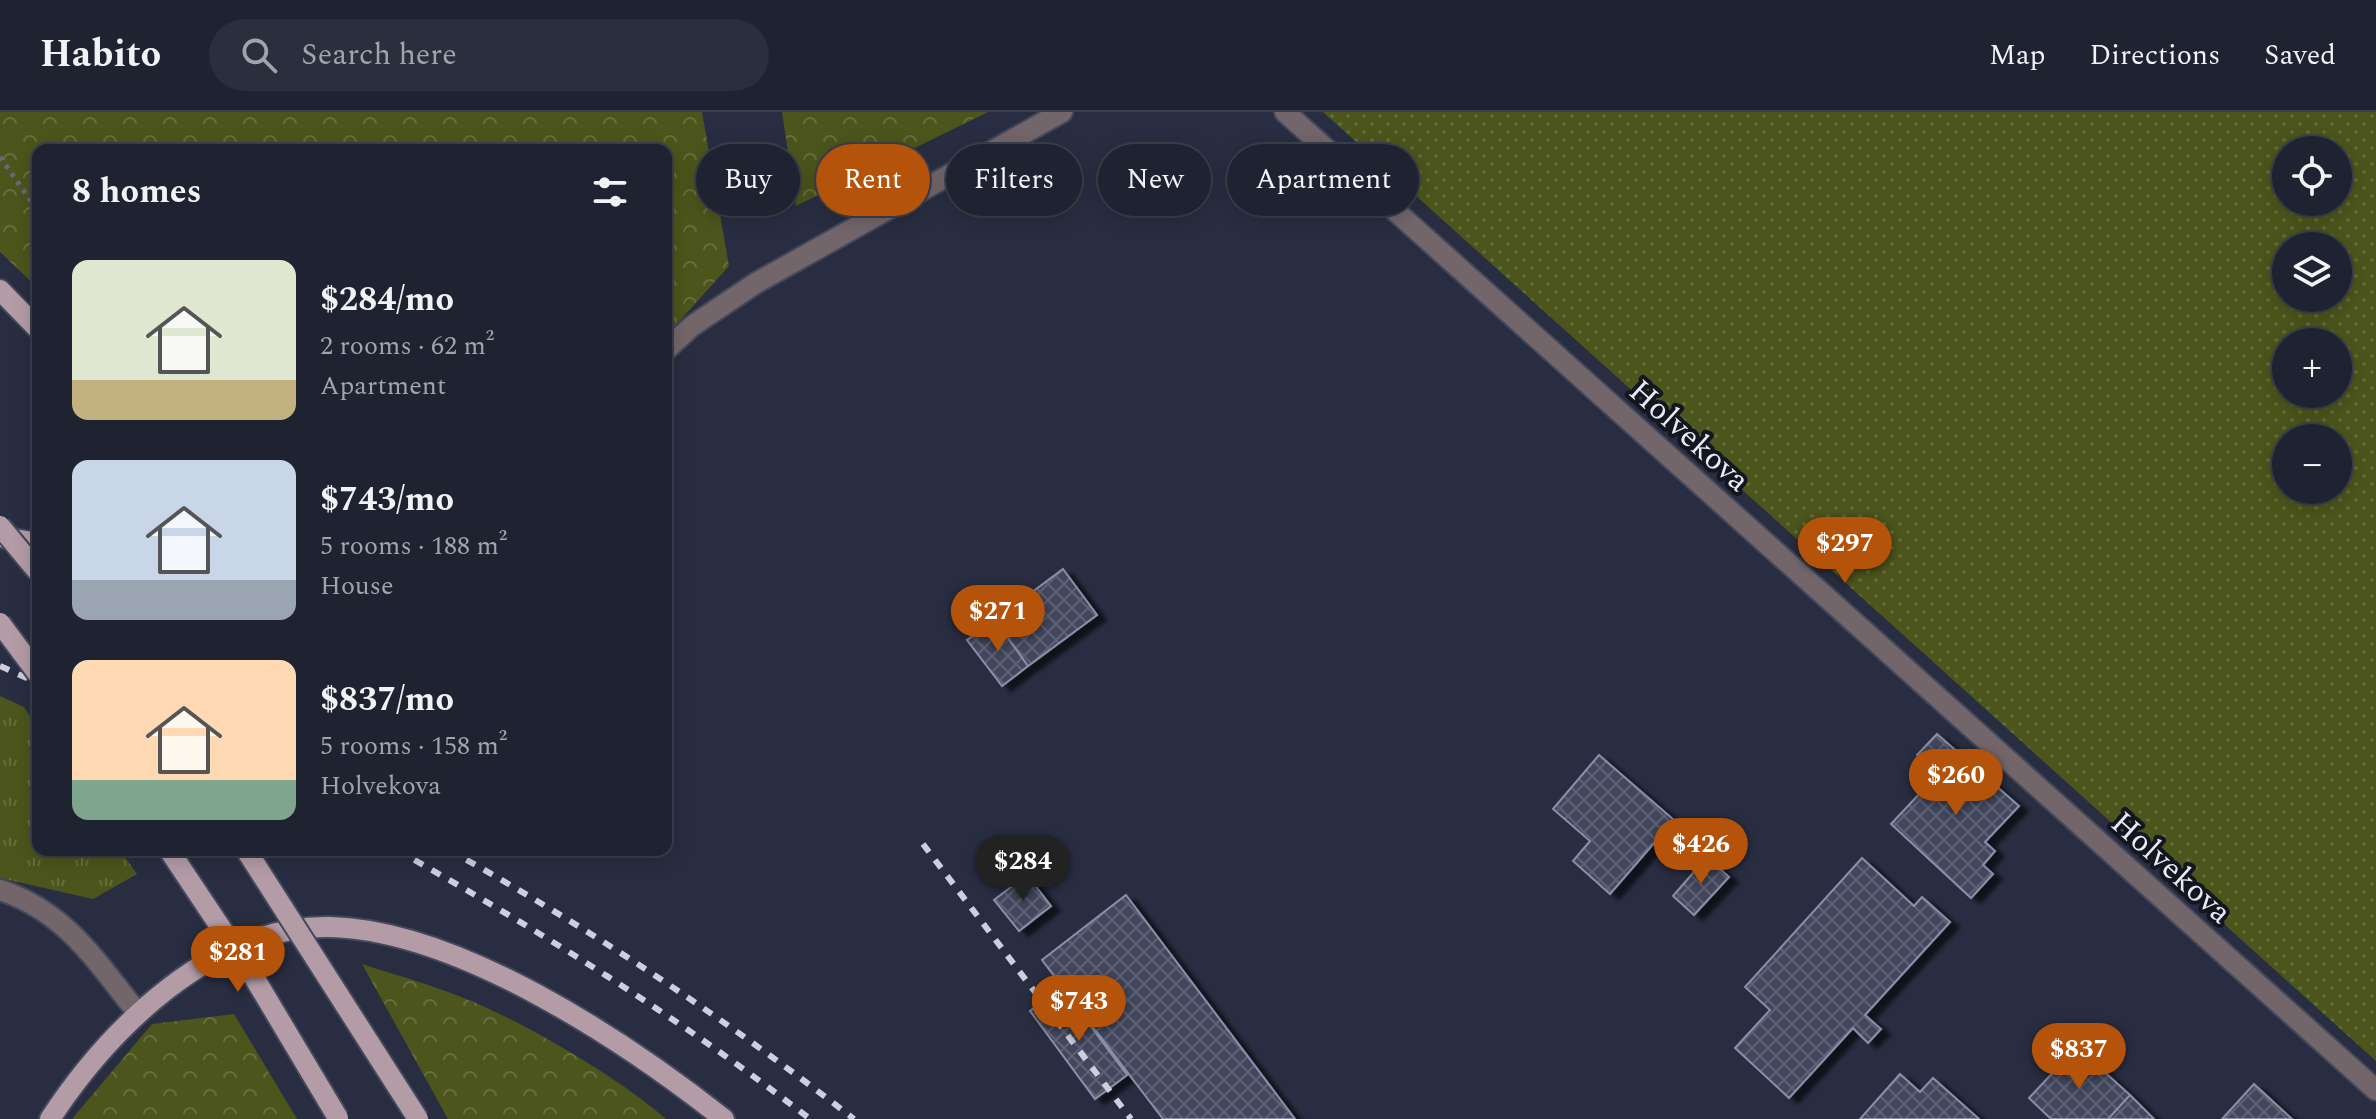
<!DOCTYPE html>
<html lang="en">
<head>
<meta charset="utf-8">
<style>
	:root { --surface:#1e2231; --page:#2b2f3d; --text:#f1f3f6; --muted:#a1a4ab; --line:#3c3f4d; --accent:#b45309 }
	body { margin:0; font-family:Spectral,serif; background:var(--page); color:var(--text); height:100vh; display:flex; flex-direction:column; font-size:30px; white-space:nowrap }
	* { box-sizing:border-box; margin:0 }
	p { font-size:26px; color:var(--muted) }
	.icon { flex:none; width:44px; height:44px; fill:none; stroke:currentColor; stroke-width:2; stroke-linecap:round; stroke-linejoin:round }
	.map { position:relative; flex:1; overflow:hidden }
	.sheet { position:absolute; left:32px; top:32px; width:640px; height:712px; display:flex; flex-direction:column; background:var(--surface); border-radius:16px; box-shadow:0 4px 20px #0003,0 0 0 2px var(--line) }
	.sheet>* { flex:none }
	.hud { position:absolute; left:696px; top:32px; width:760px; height:72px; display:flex; gap:16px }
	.controls { position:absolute; left:2272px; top:24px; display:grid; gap:16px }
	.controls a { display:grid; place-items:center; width:80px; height:80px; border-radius:50%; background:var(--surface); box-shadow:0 4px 20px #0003,0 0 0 2px var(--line); font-size:40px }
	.price { position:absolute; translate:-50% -68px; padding:0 18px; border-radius:28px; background:var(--accent); color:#fff; font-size:26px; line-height:52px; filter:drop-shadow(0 2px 4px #0008) }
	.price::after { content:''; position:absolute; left:50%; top:48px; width:24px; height:18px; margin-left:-12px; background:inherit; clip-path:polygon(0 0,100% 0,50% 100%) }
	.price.active { background:#222; color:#fff }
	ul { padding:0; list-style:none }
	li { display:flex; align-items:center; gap:24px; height:200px; padding:0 40px }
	li span { display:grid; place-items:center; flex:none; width:224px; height:160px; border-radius:16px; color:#555 }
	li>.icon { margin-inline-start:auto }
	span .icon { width:96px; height:96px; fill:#fffc; stroke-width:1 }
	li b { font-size:34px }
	h2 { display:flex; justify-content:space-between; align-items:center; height:96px; padding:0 40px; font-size:34px }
	.chip { padding:0 28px; border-radius:36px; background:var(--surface); box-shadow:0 4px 20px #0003,0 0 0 2px var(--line); font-size:28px; line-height:72px }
	.chip.active { background:var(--accent); color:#fff }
	header { display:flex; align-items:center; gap:48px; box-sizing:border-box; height:112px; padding:0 40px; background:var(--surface); border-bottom:2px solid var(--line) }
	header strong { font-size:38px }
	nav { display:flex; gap:44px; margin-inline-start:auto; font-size:28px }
	.search { width:560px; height:72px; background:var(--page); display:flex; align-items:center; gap:20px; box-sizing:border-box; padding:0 28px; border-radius:44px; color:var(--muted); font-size:30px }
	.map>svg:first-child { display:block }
</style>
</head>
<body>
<header>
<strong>Habito</strong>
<div class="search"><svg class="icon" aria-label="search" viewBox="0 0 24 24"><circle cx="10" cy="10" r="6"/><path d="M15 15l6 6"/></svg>Search here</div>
<nav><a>Map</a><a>Directions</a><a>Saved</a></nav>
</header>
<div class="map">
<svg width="2376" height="1007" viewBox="0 0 2376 1007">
	<defs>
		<pattern id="grass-tufts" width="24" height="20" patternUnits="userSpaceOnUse" patternTransform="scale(2)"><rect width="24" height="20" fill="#4c551b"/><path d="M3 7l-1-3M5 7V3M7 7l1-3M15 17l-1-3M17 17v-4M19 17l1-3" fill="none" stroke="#666e3d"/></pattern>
		<pattern id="forest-crowns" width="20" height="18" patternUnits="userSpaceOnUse" patternTransform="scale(2)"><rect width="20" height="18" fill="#4c551b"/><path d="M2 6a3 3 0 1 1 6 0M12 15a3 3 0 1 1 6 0" fill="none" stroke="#666e3d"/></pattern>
		<pattern id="park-dots" width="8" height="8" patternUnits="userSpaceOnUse" patternTransform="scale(2)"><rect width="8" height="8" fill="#4c551b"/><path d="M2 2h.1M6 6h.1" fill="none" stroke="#666e3d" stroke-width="1.8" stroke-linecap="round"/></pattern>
		<pattern id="building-cross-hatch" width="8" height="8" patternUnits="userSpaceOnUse" patternTransform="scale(2)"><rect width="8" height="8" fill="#42475d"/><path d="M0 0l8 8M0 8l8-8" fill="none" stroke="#5d6275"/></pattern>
		<filter id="shadow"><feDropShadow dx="9" dy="5" stdDeviation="2" flood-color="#0009"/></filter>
	</defs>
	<rect width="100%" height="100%" fill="#282d41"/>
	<path fill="url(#grass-tufts)" d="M0 584 24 595 38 616V738H120L137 762 93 787 0 766Z"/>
	<path fill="url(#forest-crowns)" d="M0 0H702L729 154 666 224V38H38V176L0 140Z
		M782 0H988L796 94Z
		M362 852C395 863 429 872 461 885 521 908 618 965 666 1007H448Z
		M234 902 297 1007H72L152 912Z"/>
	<path fill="url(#park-dots)" fill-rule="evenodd" d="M1323 0H2376V949ZM2286 38H2338V90H2286ZM2286 134H2338V186H2286ZM2286 230H2338V282H2286ZM2286 326H2338V378H2286Z"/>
	<path fill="url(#building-cross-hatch)" stroke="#898fa8" stroke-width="2" filter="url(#shadow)" d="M1063 457 1097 503 1028 554 995 508Z
		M995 508 1028 554 1002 574 967 528Z
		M1937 622 2019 694 1985 730 1995 739 1983 753 1993 762 1971 786 1891 712 1938 662 1917 643Z
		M1599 643 1674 708 1610 782 1573 749 1590 729 1553 697Z
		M1707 745 1729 765 1694 803 1673 784Z
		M1862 746 1914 794 1922 785 1950 810 1865 903 1881 917 1868 931 1853 916 1789 986 1735 936 1770 898 1745 875Z
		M1027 763 1051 794 1019 819 994 788Z
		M1126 783 1295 1007H1163L1042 848Z
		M1062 876 1127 963 1095 987 1030 899Z
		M2077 935 2130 983 2108 1007H2051L2029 986Z
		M1900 962 1920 980 1933 966 1979 1007H1860Z
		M2254 972 2292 1007H2222Z
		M2130 983 2154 1007H2108Z"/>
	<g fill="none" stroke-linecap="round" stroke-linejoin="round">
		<defs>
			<path id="minor" d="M1285 0 2376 978
				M666 238 692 214 756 171 1062 0
				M0 778C66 800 95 848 137 900"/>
			<path id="major" d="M0 178 38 217
				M0 425 38 431
				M50 1007C109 917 214 812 330 815 458 818 625 929 724 1007"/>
		</defs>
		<use href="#minor" stroke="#43485b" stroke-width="24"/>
		<use href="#major" stroke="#43485b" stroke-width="24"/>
		<path stroke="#656a7c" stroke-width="5" stroke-dasharray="4 6" stroke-linecap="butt" d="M0 45 38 99"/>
		<use href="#minor" stroke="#72666b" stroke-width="20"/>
		<use href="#major" stroke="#b49ca7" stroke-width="20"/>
		<path stroke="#ccd0de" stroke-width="6" stroke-dasharray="10 10" stroke-linecap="butt" d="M0 525 38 542
			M0 554 38 571
			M923 732 1131 1007
			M397 738C540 819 680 906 810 1007
			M449 738C591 817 726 907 854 1007"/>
		<defs>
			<path id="major-bridge" d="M0 414 38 460
				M0 511 38 562
				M169 738 255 867 338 1006
				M246 738 418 1007"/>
		</defs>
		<use href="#major-bridge" stroke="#43485b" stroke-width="24" stroke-linecap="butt"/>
		<use href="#major-bridge" stroke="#b49ca7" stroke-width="20"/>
	</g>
	<g text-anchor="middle" stroke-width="8" stroke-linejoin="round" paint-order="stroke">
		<g font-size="32" fill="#e7ebf8" stroke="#14161f">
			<text transform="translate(1690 323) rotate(42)" y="11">Holvekova</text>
			<text transform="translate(2172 755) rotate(42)" y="11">Holvekova</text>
		</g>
	</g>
</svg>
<div class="controls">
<a><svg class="icon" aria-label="locate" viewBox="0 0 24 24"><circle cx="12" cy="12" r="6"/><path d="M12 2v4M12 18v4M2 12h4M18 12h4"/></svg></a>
<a><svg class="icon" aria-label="layers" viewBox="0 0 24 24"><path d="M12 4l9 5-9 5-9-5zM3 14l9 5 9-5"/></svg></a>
<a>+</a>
<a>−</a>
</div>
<b class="price" style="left:1845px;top:473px">$297</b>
<b class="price" style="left:998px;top:541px">$271</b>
<b class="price" style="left:1956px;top:705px">$260</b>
<b class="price" style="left:1701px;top:774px">$426</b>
<b class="price active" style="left:1023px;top:791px">$284</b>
<b class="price" style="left:238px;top:882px">$281</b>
<b class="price" style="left:1079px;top:931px">$743</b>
<b class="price" style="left:2079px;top:979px">$837</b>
<div class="hud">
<a class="chip">Buy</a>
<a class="chip active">Rent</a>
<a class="chip">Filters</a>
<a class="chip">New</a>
<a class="chip">Apartment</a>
</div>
<section class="sheet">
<h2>8 homes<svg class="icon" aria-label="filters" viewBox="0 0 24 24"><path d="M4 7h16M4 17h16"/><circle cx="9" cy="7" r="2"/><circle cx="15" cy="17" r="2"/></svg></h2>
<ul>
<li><span style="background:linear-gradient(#dfe7d0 75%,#c2b280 0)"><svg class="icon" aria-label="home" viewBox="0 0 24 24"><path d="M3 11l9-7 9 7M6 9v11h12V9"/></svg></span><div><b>$284/mo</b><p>2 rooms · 62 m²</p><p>Apartment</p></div></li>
<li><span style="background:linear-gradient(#c9d6e8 75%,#9aa5b1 0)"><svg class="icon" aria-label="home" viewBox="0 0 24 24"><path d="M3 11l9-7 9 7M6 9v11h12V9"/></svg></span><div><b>$743/mo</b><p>5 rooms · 188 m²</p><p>House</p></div></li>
<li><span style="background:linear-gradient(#ffd9b3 75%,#7fa58c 0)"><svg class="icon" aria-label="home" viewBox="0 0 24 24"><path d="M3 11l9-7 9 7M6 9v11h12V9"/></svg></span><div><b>$837/mo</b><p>5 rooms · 158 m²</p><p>Holvekova</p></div></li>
</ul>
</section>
</div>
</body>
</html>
